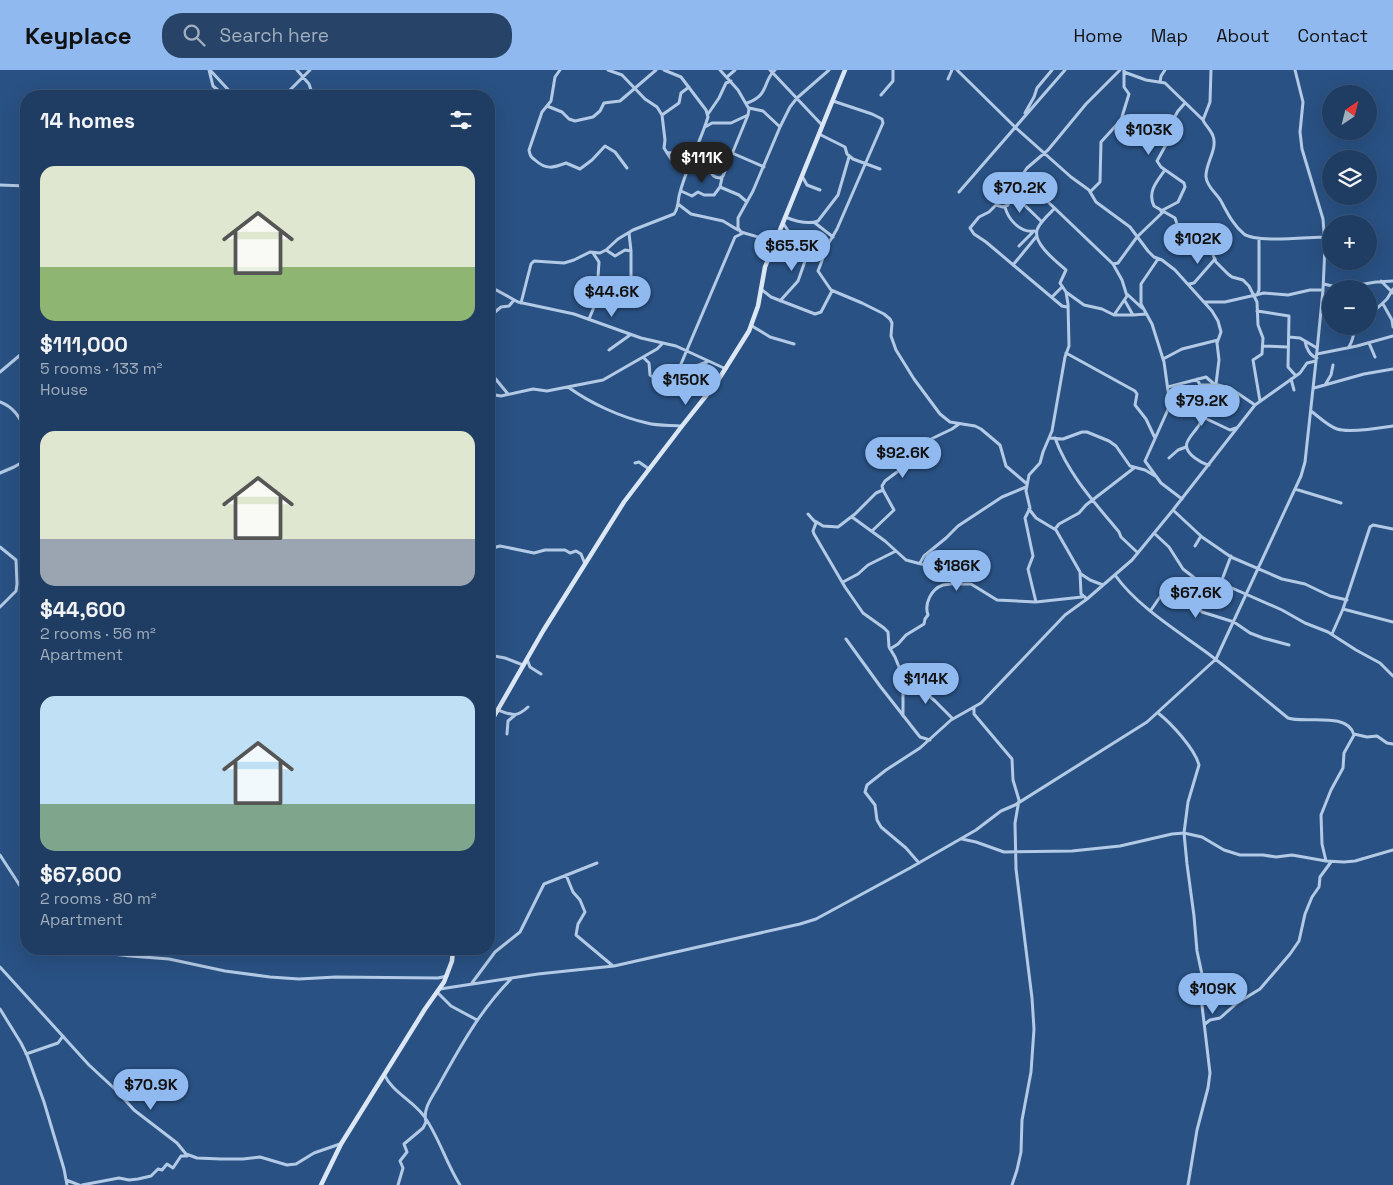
<!DOCTYPE html>
<html lang="en">
<head>
<meta charset="utf-8">
<style>
	:root { --surface:#1f3d62; --page:#274468; --text:#f1f3f6; --muted:#a1aebe; --line:#3c5677; --accent:#90b9f0 }
	body { margin:0; font-family:"Space Grotesk",sans-serif; background:var(--page); color:var(--text); height:100vh; display:flex; flex-direction:column; font-size:19px; white-space:nowrap }
	* { box-sizing:border-box; margin:0 }
	p { font-size:16px; color:var(--muted) }
	.icon { flex:none; width:28px; height:28px; fill:none; stroke:currentColor; stroke-width:2; stroke-linecap:round; stroke-linejoin:round }
	.map { position:relative; flex:1; overflow:hidden }
	.panel { position:absolute; left:20px; top:20px; width:475px; height:865px; display:flex; flex-direction:column; background:var(--surface); border-radius:20px; box-shadow:0 5px 20px #0002,0 0 0 1px var(--line) }
	.panel>* { flex:none }
	.needle { width:32px; rotate:35deg }
	.tools { position:absolute; left:1322px; top:15px; display:grid; gap:10px }
	.tools a { display:grid; place-items:center; width:55px; height:55px; border-radius:50%; background:var(--surface); box-shadow:0 5px 20px #0002,0 0 0 1px var(--line); font-size:25px }
	.price { position:absolute; translate:-50% -42px; padding:0 11px; border-radius:18px; background:var(--accent); color:#111; font-size:16px; line-height:32px; filter:drop-shadow(0 1px 2px #0008) }
	.price::after { content:''; position:absolute; left:50%; top:30px; width:15px; height:11px; margin-left:-8px; background:inherit; clip-path:polygon(0 0,100% 0,50% 100%) }
	.price.active { background:#222; color:#fff }
	ul { padding:0; list-style:none }
	li { display:grid; align-content:center; gap:10px; height:265px; padding:0 20px }
	li span { display:grid; place-items:center; height:155px; border-radius:15px; color:#555 }
	li>.icon { margin-inline-start:auto }
	span .icon { width:90px; height:90px; fill:#fffc; stroke-width:1 }
	li b { font-size:21px }
	h2 { display:flex; justify-content:space-between; align-items:center; height:60px; padding:0 20px; font-size:21px }
	header { display:flex; align-items:center; gap:30px; box-sizing:border-box; height:70px; padding:0 25px; background:var(--accent); color:#111 }
	header strong { font-size:24px }
	nav { display:flex; gap:28px; margin-inline-start:auto; font-size:18px }
	.search { width:350px; height:45px; background:var(--page); display:flex; align-items:center; gap:12px; box-sizing:border-box; padding:0 18px; border-radius:20px; color:var(--muted); font-size:19px }
	.map>svg:first-child { display:block }
</style>
</head>
<body>
<header>
<strong>Keyplace</strong>
<div class="search"><svg class="icon" aria-label="search" viewBox="0 0 24 24"><circle cx="10" cy="10" r="6"/><path d="M15 15l6 6"/></svg>Search here</div>
<nav><a>Home</a><a>Map</a><a>About</a><a>Contact</a></nav>
</header>
<div class="map">
<svg width="1393" height="1115" viewBox="0 0 1393 1115">
	<rect width="100%" height="100%" fill="#295183"/>
	<g fill="none" stroke-linecap="round" stroke-linejoin="round">
		<path stroke="#b3cae6" stroke-width="3" d="M209 0 213 16 225 26
			M210 0 234 26
			M297 0 309 14 313 26
			M560 0 555 7 551 31 542 42 529 80C530 86 531 87 535 90 546 100 553 98 566 93L580 99 592 90 605 76 615 82 627 98
			M608 0 622 5 645 29 657 37 662 45 665 70 664 78 671 89 689 96
			M770 0 822 55
			M957 0 1015 57 1071 107 1089 120 1096 132 1130 157 1148 181 1154 187 1162 190 1175 200 1212 241 1218 251 1221 262 1217 273 1219 290 1216 314
			M1211 0 1210 32 1203 50C1205 55 1211 60 1213 66 1218 79 1205 94 1206 107 1207 118 1218 124 1222 133 1228 144 1234 156 1244 164 1256 173 1308 167 1325 167
			M1124 2 1146 10 1165 13 1202 49
			M727 7 735 0
			M948 9 952 0
			M1160 12 1161 6 1165 0
			M881 25 893 11V0
			M284 26 310 0
			M747 33C770 25 762 12 775 0
			M547 36 562 42 569 49 575 51 593 47 600 41 604 33 620 31 656 0
			M749 38 763 41 780 57
			M1025 43 1034 27 1037 18 1052 0
			M708 44 719 28 726 13 731 11
			M662 45 679 33 681 23 689 17
			M705 57 712 53H731L748 45
			M819 64 845 77 847 84 853 89 880 99
			M667 83C674 81 700 91 706 96 712 101 710 107 720 108L723 106 748 45 749 39 738 20 720 0
			M732 83 764 97
			M1165 100C1157 111 1147 122 1154 136L1175 148 1179 160 1210 178 1216 192 1228 204 1232 207 1243 210 1249 216 1257 232 1258 255 1263 268 1262 284 1253 290 1260 331
			M802 106 807 115 820 120
			M1021 106 1113 194 1118 193 1137 167 1163 142
			M0 115 26 116
			M720 117 739 125 747 132
			M681 121 692 126 698 122 704 125H714L720 117 722 108
			M959 122 1065 0
			M1090 122 1100 112 1101 72 1121 50 1129 24 1124 17V0
			M1012 123 1042 152
			M678 134 691 144 723 151 738 160
			M996 135 1003 137 1008 135 1012 122
			M1005 137C1008 149 1020 163 1034 161
			M1161 141 1178 132 1185 117 1184 113 1161 97 1157 91 1168 71 1166 62 1178 41 1185 33
			M785 147C795 151 808 155 818 151L838 125 849 87
			M783 153 795 171 820 181H824L837 159 883 53 882 49 872 44 833 31
			M815 153 833 167
			M775 172 741 162 738 158V148L753 121 780 57 790 37 797 28 829 0
			M1019 176 1033 162
			M606 180 615 186 625 180 631 181 629 163
			M824 181 823 188 818 201 831 220 862 233 884 244 890 249 892 253 891 266 896 280 914 309 940 344 950 352 975 356 981 359 1000 375 1006 396 1027 414
			M593 183 599 192 598 207 603 213
			M1158 189 1141 214V234L1152 254 1164 292 1170 335 1145 391 1161 413 1182 429
			M1113 194 1122 210 1127 226 1114 245
			M1013 195 1036 167
			M1381 211 1393 223
			M1189 214 1194 213 1215 189
			M1324 214 1340 218 1376 212 1393 211
			M489 216 518 232 574 244 641 268 676 276 726 299
			M761 219 771 227 815 244 821 242 832 221
			M1066 222 1084 235 1102 239 1114 245H1133
			M1127 224 1142 238
			M1257 225 1259 220V169
			M1052 227 1062 217
			M780 231 798 211 810 177
			M1125 231 1133 245 1146 244
			M1204 232H1225L1264 223 1288 225 1310 220H1323
			M521 233 531 194 534 191 564 193 574 190 590 182 600 183 606 180 618 169 633 160 674 144C678 139 678 132 679 126 686 98 700 73 708 47L706 40 681 7 664 0
			M1383 234 1392 250 1393 257
			M1067 237 1062 236 986 172 974 164 970 158 979 147 989 142 1014 117 1027 98 1048 80 1086 34 1120 0
			M1257 241 1289 246 1288 297 1296 306
			M1369 246 1387 229 1393 219
			M489 247 501 237 509 236 514 230
			M589 249 594 237 622 220 631 208V181
			M752 256 770 267 794 274
			M1289 267 1300 268 1317 278
			M1305 271C1306 278 1310 286 1317 288
			M1369 273 1375 287
			M1263 276 1288 277
			M1348 278C1355 269 1352 262 1357 256
			M609 280 630 265
			M1066 283 1135 321 1137 324 1135 335 1146 349 1155 368
			M1317 284 1357 276 1393 266
			M643 287 649 293 650 305 653 307H665L678 301 735 167 743 163
			M1163 289 1182 279 1218 270
			M707 292 696 296 691 300 712 320
			M489 301 508 324
			M0 302 26 280
			M1197 309 1200 315H1215
			M1291 309 1294 320
			M1325 315 1331 305 1333 295
			M568 317C590 333 620 347 647 353 658 356 670 355 682 356
			M1168 317 1206 307 1214 314 1230 318 1255 335
			M1314 318 1364 304 1393 299
			M489 324 501 326 533 319 547 321 603 310 657 279 663 273
			M0 332C15 338 19 347 26 360
			M1169 336 1192 342 1230 360 1236 358
			M1183 340 1189 335 1196 322 1202 315
			M1311 341C1319 347 1328 356 1337 359 1349 363 1380 358 1393 356
			M1203 347C1201 350 1200 355 1197 358 1189 369 1179 376 1195 388 1200 391 1203 394 1209 395
			M1049 368 1063 369 1082 362H1087L1109 371 1116 376 1130 396 1145 400 1155 406
			M1055 368C1068 404 1095 433 1119 462L1121 467 1138 483
			M1169 388 1178 380 1186 377
			M635 393 639 392 649 399
			M0 403 14 397 26 390
			M1295 419 1341 433
			M1029 439 1036 448 1056 460 1080 502 1081 524 1087 529
			M1173 440 1202 467 1231 487 1282 509 1305 514 1330 526 1347 530
			M808 444 816 453 813 461 814 464 845 517 863 543 884 558 888 562 889 577 895 587 901 602 935 631 953 649
			M852 447 885 471 906 490 925 495 961 514H971L997 530 1036 532 1082 527
			M815 451 823 456 838 457 855 444 876 423 883 420
			M1055 459 1059 454 1079 443 1086 435 1134 398
			M872 461 894 440 883 420 882 416 885 411 901 399 929 370 952 359 959 354
			M1154 463 1169 477 1183 499 1201 513 1194 524 1195 534 1202 542 1234 552 1250 563 1263 568 1289 575
			M1195 476 1201 466
			M0 477 16 490 17 514 16 521 0 537
			M489 479 500 476 534 483 545 480H565L570 483 576 481 581 484 585 494
			M1231 486 1223 507 1222 511 1225 515 1282 540 1305 553 1328 562 1356 580 1380 593 1393 606
			M920 493 924 486 946 468 958 456 1002 427 1026 417
			M1081 504 1090 510 1103 515
			M1115 505C1137 536 1176 560 1206 582 1234 603 1261 626 1288 648 1304 654 1348 641 1354 665L1344 683 1343 698 1331 720 1321 745 1322 774 1326 791
			M843 512 858 504 868 495 896 481
			M1036 532 1028 499 1033 486 1025 448 1030 438 1026 421 1029 405 1040 393 1043 382 1052 361 1065 287 1069 276 1068 234 1066 222 1060 213 1066 200C1057 192 1033 174 1037 160 1039 153 1048 145 1054 139
			M1343 539 1393 552
			M1151 540 1160 527 1168 528 1172 524 1180 528 1191 519H1196
			M1332 564 1343 539 1370 457 1373 455 1393 459
			M846 569 880 616 920 667 930 670
			M890 579 898 574 906 565 924 554 925 549 928 545C924 534 931 519 943 515 948 514 954 514 959 513
			M489 585 505 588 523 595
			M527 589 530 597 541 604
			M974 638V644L1012 689 1013 710 1019 730 1015 753 1016 799 1032 928 1034 959 1031 1002 1022 1050 1021 1082 1017 1100 1012 1115
			M498 640C512 645 516 648 528 637
			M1158 643C1171 653 1195 679 1199 695L1188 732 1184 763 1187 794 1194 846 1197 881 1203 909 1201 927 1210 1003 1208 1018 1197 1060 1188 1115
			M903 646V619L918 600
			M507 664 508 651 515 645
			M1354 664 1367 667 1377 666 1387 673 1393 674
			M962 769 976 772 1004 782 1072 781 1120 776 1172 764 1184 763 1202 767 1224 780 1240 785H1263L1276 787 1292 785 1326 791 1344 792 1355 791 1393 780
			M0 785 26 825
			M919 793 906 778 881 757 877 750 875 735 865 722 867 715 886 700 920 678 951 650 981 633 1065 545 1087 529 1132 490 1173 440 1255 335 1300 303 1307 293 1316 291
			M566 805 573 822 580 830 585 842 578 854 576 865 613 896
			M88 879 104 883 130 886 169 889 225 901 270 907 299 909 336 907 438 908 447 906
			M0 897 89 995 116 1020 134 1040 177 1073 186 1084 197 1088 221 1089H243L260 1087 287 1095 296 1094 314 1083 340 1074
			M472 913 495 882 520 862 544 814 597 793
			M440 919 538 904 614 896 800 854 816 849 910 798 976 760 1001 741 1015 735 1147 652 1216 589 1301 406 1305 392 1316 291 1323 220 1325 176 1323 149 1302 79 1300 62 1303 32 1295 0
			M438 923 451 936 477 950
			M0 939 21 973 27 985 44 1032 64 1099 67 1115
			M1205 954 1210 950 1220 948 1237 933 1260 919 1290 884 1299 871 1305 844 1312 827 1319 817 1320 807 1331 792
			M26 984 58 973 63 966
			M384 1004C392 1022 412 1030 424 1046 439 1067 446 1093 460 1115
			M66 1110 79 1115
			M82 1115 119 1108 129 1110 138 1109 151 1106 158 1099 162 1100 167 1094 173 1098 181 1086H187
			M398 1115 403 1098 400 1091 407 1082 404 1074 423 1058 426 1052C422 1038 434 1025 440 1013 460 977 481 939 511 909"/>
		<path stroke="#dce7f6" stroke-width="4.5" d="M489 655 543 561 624 432 682 356 717 312 749 261 758 236 765 197 845 0
			M321 1115 341 1074 425 939 444 912 452 891 453 879"/>
	</g>
</svg>
<div class="tools">
<a><svg class="needle" viewBox="-14 -14 28 28"><path d="M0-13l5 13h-10z" fill="#e53935"/><path d="M0 13l5-13h-10z" fill="#a1aebe"/></svg></a>
<a><svg class="icon" aria-label="layers" viewBox="0 0 24 24"><path d="M12 4l9 5-9 5-9-5zM3 14l9 5 9-5"/></svg></a>
<a>+</a>
<a>−</a>
</div>
<b class="price" style="left:1149px;top:86px">$103K</b>
<b class="price active" style="left:702px;top:114px">$111K</b>
<b class="price" style="left:1020px;top:144px">$70.2K</b>
<b class="price" style="left:1198px;top:195px">$102K</b>
<b class="price" style="left:792px;top:202px">$65.5K</b>
<b class="price" style="left:612px;top:248px">$44.6K</b>
<b class="price" style="left:686px;top:336px">$150K</b>
<b class="price" style="left:1202px;top:357px">$79.2K</b>
<b class="price" style="left:903px;top:409px">$92.6K</b>
<b class="price" style="left:957px;top:522px">$186K</b>
<b class="price" style="left:1196px;top:549px">$67.6K</b>
<b class="price" style="left:926px;top:635px">$114K</b>
<b class="price" style="left:1213px;top:945px">$109K</b>
<b class="price" style="left:151px;top:1041px">$70.9K</b>
<section class="panel">
<h2>14 homes<svg class="icon" aria-label="filters" viewBox="0 0 24 24"><path d="M4 7h16M4 17h16"/><circle cx="9" cy="7" r="2"/><circle cx="15" cy="17" r="2"/></svg></h2>
<ul>
<li><span style="background:linear-gradient(#dfe7d0 65%,#8fb573 0)"><svg class="icon" aria-label="home" viewBox="0 0 24 24"><path d="M3 11l9-7 9 7M6 9v11h12V9"/></svg></span><div><b>$111,000</b><p>5 rooms · 133 m²</p><p>House</p></div></li>
<li><span style="background:linear-gradient(#dfe7d0 70%,#9aa5b1 0)"><svg class="icon" aria-label="home" viewBox="0 0 24 24"><path d="M3 11l9-7 9 7M6 9v11h12V9"/></svg></span><div><b>$44,600</b><p>2 rooms · 56 m²</p><p>Apartment</p></div></li>
<li><span style="background:linear-gradient(#bfe0f5 70%,#7fa58c 0)"><svg class="icon" aria-label="home" viewBox="0 0 24 24"><path d="M3 11l9-7 9 7M6 9v11h12V9"/></svg></span><div><b>$67,600</b><p>2 rooms · 80 m²</p><p>Apartment</p></div></li>
</ul>
</section>
</div>
</body>
</html>
